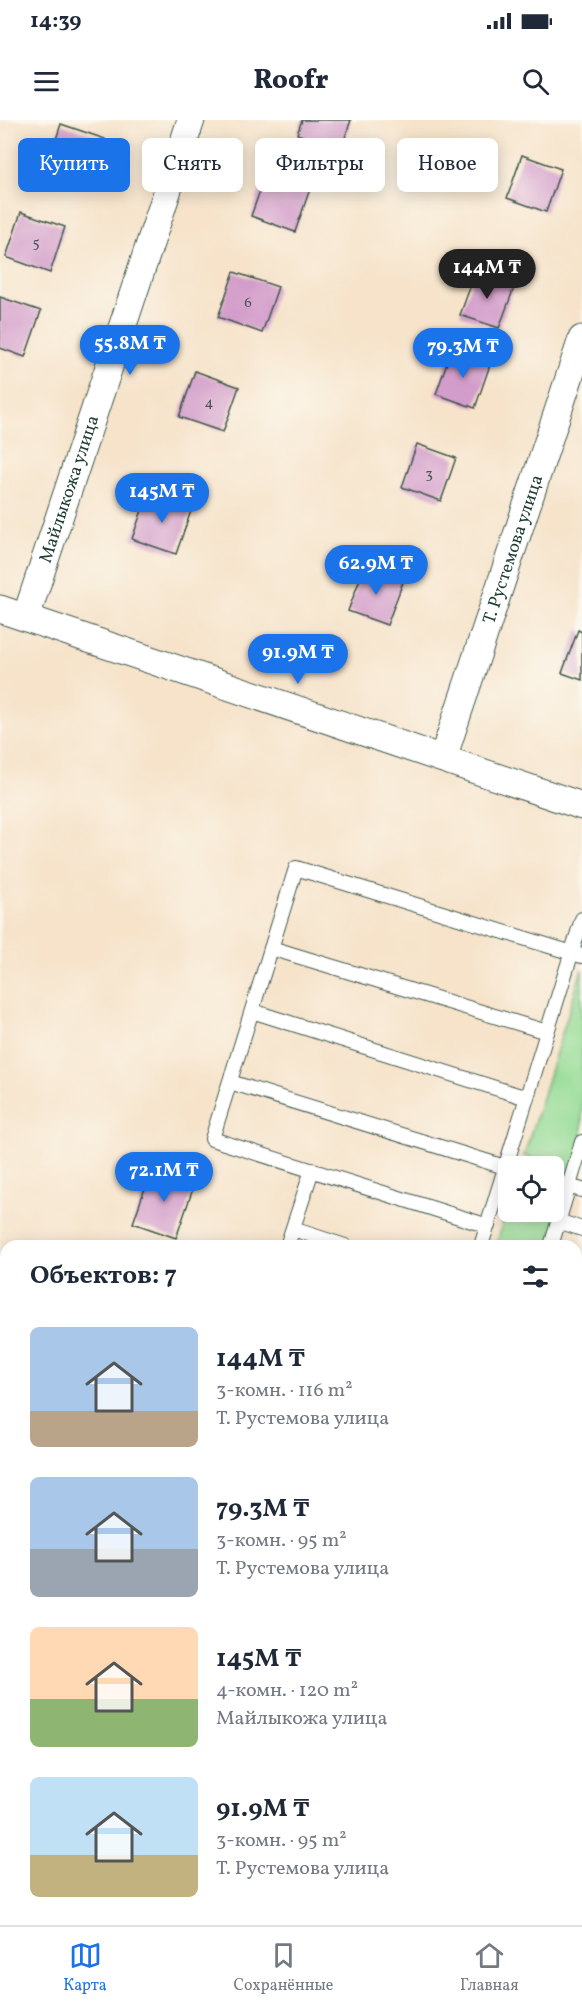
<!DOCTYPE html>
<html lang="ru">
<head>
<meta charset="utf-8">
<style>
	:root { --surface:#fff; --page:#f6f6f7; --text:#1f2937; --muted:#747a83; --line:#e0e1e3; --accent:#1a73e8 }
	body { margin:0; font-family:Vollkorn,serif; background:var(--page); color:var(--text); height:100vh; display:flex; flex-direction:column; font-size:22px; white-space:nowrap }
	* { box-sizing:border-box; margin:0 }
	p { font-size:20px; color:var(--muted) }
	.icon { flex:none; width:33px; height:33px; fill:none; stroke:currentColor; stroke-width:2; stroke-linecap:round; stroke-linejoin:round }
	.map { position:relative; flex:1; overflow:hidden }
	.drawer { position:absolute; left:0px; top:1120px; width:582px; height:686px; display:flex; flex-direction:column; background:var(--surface); border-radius:18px 18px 0 0; box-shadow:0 3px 15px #0003 }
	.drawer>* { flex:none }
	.top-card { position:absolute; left:18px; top:18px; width:546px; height:54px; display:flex; gap:12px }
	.controls { position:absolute; left:498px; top:1036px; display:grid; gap:12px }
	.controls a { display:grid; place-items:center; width:66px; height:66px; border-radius:9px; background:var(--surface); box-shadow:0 3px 15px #0003; font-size:30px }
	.price { position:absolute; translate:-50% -51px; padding:0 14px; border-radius:21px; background:var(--accent); color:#fff; font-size:20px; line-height:39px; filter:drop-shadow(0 2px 3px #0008) }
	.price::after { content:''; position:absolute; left:50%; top:36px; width:18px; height:14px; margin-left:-9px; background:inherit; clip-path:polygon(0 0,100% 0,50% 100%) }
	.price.on { background:#222; color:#fff }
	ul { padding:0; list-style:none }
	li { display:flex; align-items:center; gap:18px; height:150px; padding:0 30px }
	li span { display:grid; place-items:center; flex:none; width:168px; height:120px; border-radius:9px; color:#555 }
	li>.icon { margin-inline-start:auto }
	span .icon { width:72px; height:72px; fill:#fffc; stroke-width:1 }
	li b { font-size:26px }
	h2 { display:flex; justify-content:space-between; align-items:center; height:72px; padding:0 30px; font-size:26px }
	.pill { padding:0 21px; border-radius:9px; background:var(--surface); box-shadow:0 3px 15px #0003; font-size:21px; line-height:54px }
	.pill.on { background:var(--accent); color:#fff }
	.status { display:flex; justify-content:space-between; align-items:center; height:42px; padding:0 30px; background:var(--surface); direction:ltr }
	.status svg { height:16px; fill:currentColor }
	header { display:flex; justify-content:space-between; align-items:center; height:78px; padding:0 30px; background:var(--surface); font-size:27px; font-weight:800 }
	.tabs { display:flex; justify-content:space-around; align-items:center; height:84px; border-top:2px solid var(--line); background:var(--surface); font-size:16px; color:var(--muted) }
	.tabs a { display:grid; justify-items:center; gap:3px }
	.tabs .on { color:var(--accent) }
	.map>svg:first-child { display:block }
</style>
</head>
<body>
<div class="status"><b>14:39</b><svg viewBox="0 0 49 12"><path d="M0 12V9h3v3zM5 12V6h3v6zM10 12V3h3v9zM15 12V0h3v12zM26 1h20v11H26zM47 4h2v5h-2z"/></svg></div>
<header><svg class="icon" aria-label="menu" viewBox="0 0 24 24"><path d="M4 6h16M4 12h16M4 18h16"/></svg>Roofr<svg class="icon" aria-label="search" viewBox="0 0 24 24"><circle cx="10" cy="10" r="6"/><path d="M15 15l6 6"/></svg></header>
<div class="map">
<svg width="582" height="1805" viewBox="0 0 582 1805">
	<rect width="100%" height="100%" fill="#fbf7ec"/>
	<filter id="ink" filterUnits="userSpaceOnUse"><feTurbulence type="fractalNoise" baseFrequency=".0167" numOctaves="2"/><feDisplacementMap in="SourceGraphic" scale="12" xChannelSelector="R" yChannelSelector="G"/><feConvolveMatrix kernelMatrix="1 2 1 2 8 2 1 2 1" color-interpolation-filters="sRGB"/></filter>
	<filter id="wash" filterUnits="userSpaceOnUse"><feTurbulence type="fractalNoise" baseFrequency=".008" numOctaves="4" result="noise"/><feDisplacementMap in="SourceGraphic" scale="24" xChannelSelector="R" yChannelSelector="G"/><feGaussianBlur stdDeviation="1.35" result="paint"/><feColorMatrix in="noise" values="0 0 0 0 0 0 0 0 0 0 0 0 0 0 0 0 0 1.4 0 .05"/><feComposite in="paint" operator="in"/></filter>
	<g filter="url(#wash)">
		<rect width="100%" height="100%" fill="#f6e3ca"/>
		<path fill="#94db95" stroke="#5a8c64" stroke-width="1.5" d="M582 849V1022L573 1053 524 1036Z
			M508 1086V1092H554V1087L562 1090 551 1126H496Z"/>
		<g id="blocks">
			<path fill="#d39dcb" d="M302 0H351L341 29 297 14Z
				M61 4 105 19 90 65 46 50Z
				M522 35 561 49 546 92 507 78Z
				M267 51 311 66 295 112 251 96Z
				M21 92 65 107 50 153 6 137Z
				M476 151 515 165 499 208 460 195Z
				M234 152 278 167 262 213 218 197Z
				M0 177 41 191 25 237 0 228Z
				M451 231 490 245 475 288 436 274Z
				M195 251 239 267 223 312 179 297Z
				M417 324 456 338 441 381 402 367Z
				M148 373 192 388 176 434 132 419Z
				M364 448 403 462 387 505 348 491Z
				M578 510 582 512V560L562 553Z
				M152 1048 195 1063 176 1118 133 1103Z"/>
		</g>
	</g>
	<g filter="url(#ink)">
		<use href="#blocks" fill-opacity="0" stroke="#3f564a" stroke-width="1.5"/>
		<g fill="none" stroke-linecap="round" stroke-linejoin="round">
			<defs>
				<path id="service" d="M271 828 547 912
					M252 891 527 978
					M230 962 508 1048
					M554 1062 582 1070
					M558 1101 582 1109
					M488 1106 212 1019 296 748 582 836
					M293 1109 345 1126
					M287 1126 312 1050
					M481 1126 582 799
					M551 1126 582 1022
					M576 1347 582 1349
					M576 1722 582 1702
					M349 1800 364 1805
					M552 1805 553 1800"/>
				<g id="minor">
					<path d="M0 489 582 686"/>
					<path id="s1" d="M26 497 191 0"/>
					<path id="s2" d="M443 638 582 219"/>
				</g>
			</defs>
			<use href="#service" stroke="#3f564a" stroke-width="16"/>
			<use href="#minor" stroke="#3f564a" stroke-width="29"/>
			<use href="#service" stroke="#fff" stroke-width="14"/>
			<use href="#minor" stroke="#fff" stroke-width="27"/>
		</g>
	</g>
	<g text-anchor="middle" stroke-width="4.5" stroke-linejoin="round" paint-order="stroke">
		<g font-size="15" fill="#4c555a">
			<text x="36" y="127">5</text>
			<text x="248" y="187">6</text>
			<text x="209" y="287">4</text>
			<text x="429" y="358">3</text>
		</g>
		<g font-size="18" fill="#1f3d34" stroke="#fbf7ec">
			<text dy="6" stroke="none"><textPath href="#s1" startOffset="135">Майлыкожа улица</textPath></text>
			<text dy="6" stroke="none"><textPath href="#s2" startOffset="220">Т. Рустемова улица</textPath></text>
		</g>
	</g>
</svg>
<div class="controls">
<a><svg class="icon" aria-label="locate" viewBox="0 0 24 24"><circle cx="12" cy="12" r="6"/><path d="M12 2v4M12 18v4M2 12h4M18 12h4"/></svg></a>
</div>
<b class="price on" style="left:487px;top:180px">144M ₸</b>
<b class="price" style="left:130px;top:256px">55.8M ₸</b>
<b class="price" style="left:463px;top:259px">79.3M ₸</b>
<b class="price" style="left:162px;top:404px">145M ₸</b>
<b class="price" style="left:376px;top:476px">62.9M ₸</b>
<b class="price" style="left:298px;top:565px">91.9M ₸</b>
<b class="price" style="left:164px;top:1083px">72.1M ₸</b>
<div class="top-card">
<a class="pill on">Купить</a>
<a class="pill">Снять</a>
<a class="pill">Фильтры</a>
<a class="pill">Новое</a>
</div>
<section class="drawer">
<h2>Объектов: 7<svg class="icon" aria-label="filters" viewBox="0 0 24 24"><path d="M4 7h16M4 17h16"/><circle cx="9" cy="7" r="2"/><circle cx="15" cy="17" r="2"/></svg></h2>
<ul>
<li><span style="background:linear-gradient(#a9c7e8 70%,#b9a48a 0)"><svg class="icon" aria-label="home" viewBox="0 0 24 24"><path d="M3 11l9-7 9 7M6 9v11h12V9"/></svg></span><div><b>144M ₸</b><p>3-комн. · 116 m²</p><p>Т. Рустемова улица</p></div></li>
<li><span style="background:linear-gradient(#a9c7e8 60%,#9aa5b1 0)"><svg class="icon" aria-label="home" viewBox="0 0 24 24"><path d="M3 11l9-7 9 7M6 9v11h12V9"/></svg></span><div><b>79.3M ₸</b><p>3-комн. · 95 m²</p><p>Т. Рустемова улица</p></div></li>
<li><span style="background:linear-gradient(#ffd9b3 60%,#8fb573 0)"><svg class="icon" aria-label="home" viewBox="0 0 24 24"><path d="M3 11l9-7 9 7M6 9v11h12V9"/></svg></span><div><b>145M ₸</b><p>4-комн. · 120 m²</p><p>Майлыкожа улица</p></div></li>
<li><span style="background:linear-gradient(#bfe0f5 65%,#c2b280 0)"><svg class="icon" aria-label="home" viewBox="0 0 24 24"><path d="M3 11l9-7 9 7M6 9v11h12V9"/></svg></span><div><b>91.9M ₸</b><p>3-комн. · 95 m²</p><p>Т. Рустемова улица</p></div></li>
</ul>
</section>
</div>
<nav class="tabs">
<a class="on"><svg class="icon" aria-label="map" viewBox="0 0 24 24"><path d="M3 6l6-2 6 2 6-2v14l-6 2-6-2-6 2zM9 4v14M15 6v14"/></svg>Карта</a>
<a><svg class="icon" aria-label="saved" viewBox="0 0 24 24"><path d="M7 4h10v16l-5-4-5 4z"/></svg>Сохранённые</a>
<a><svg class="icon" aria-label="home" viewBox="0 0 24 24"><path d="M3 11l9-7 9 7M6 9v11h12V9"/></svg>Главная</a>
</nav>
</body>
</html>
